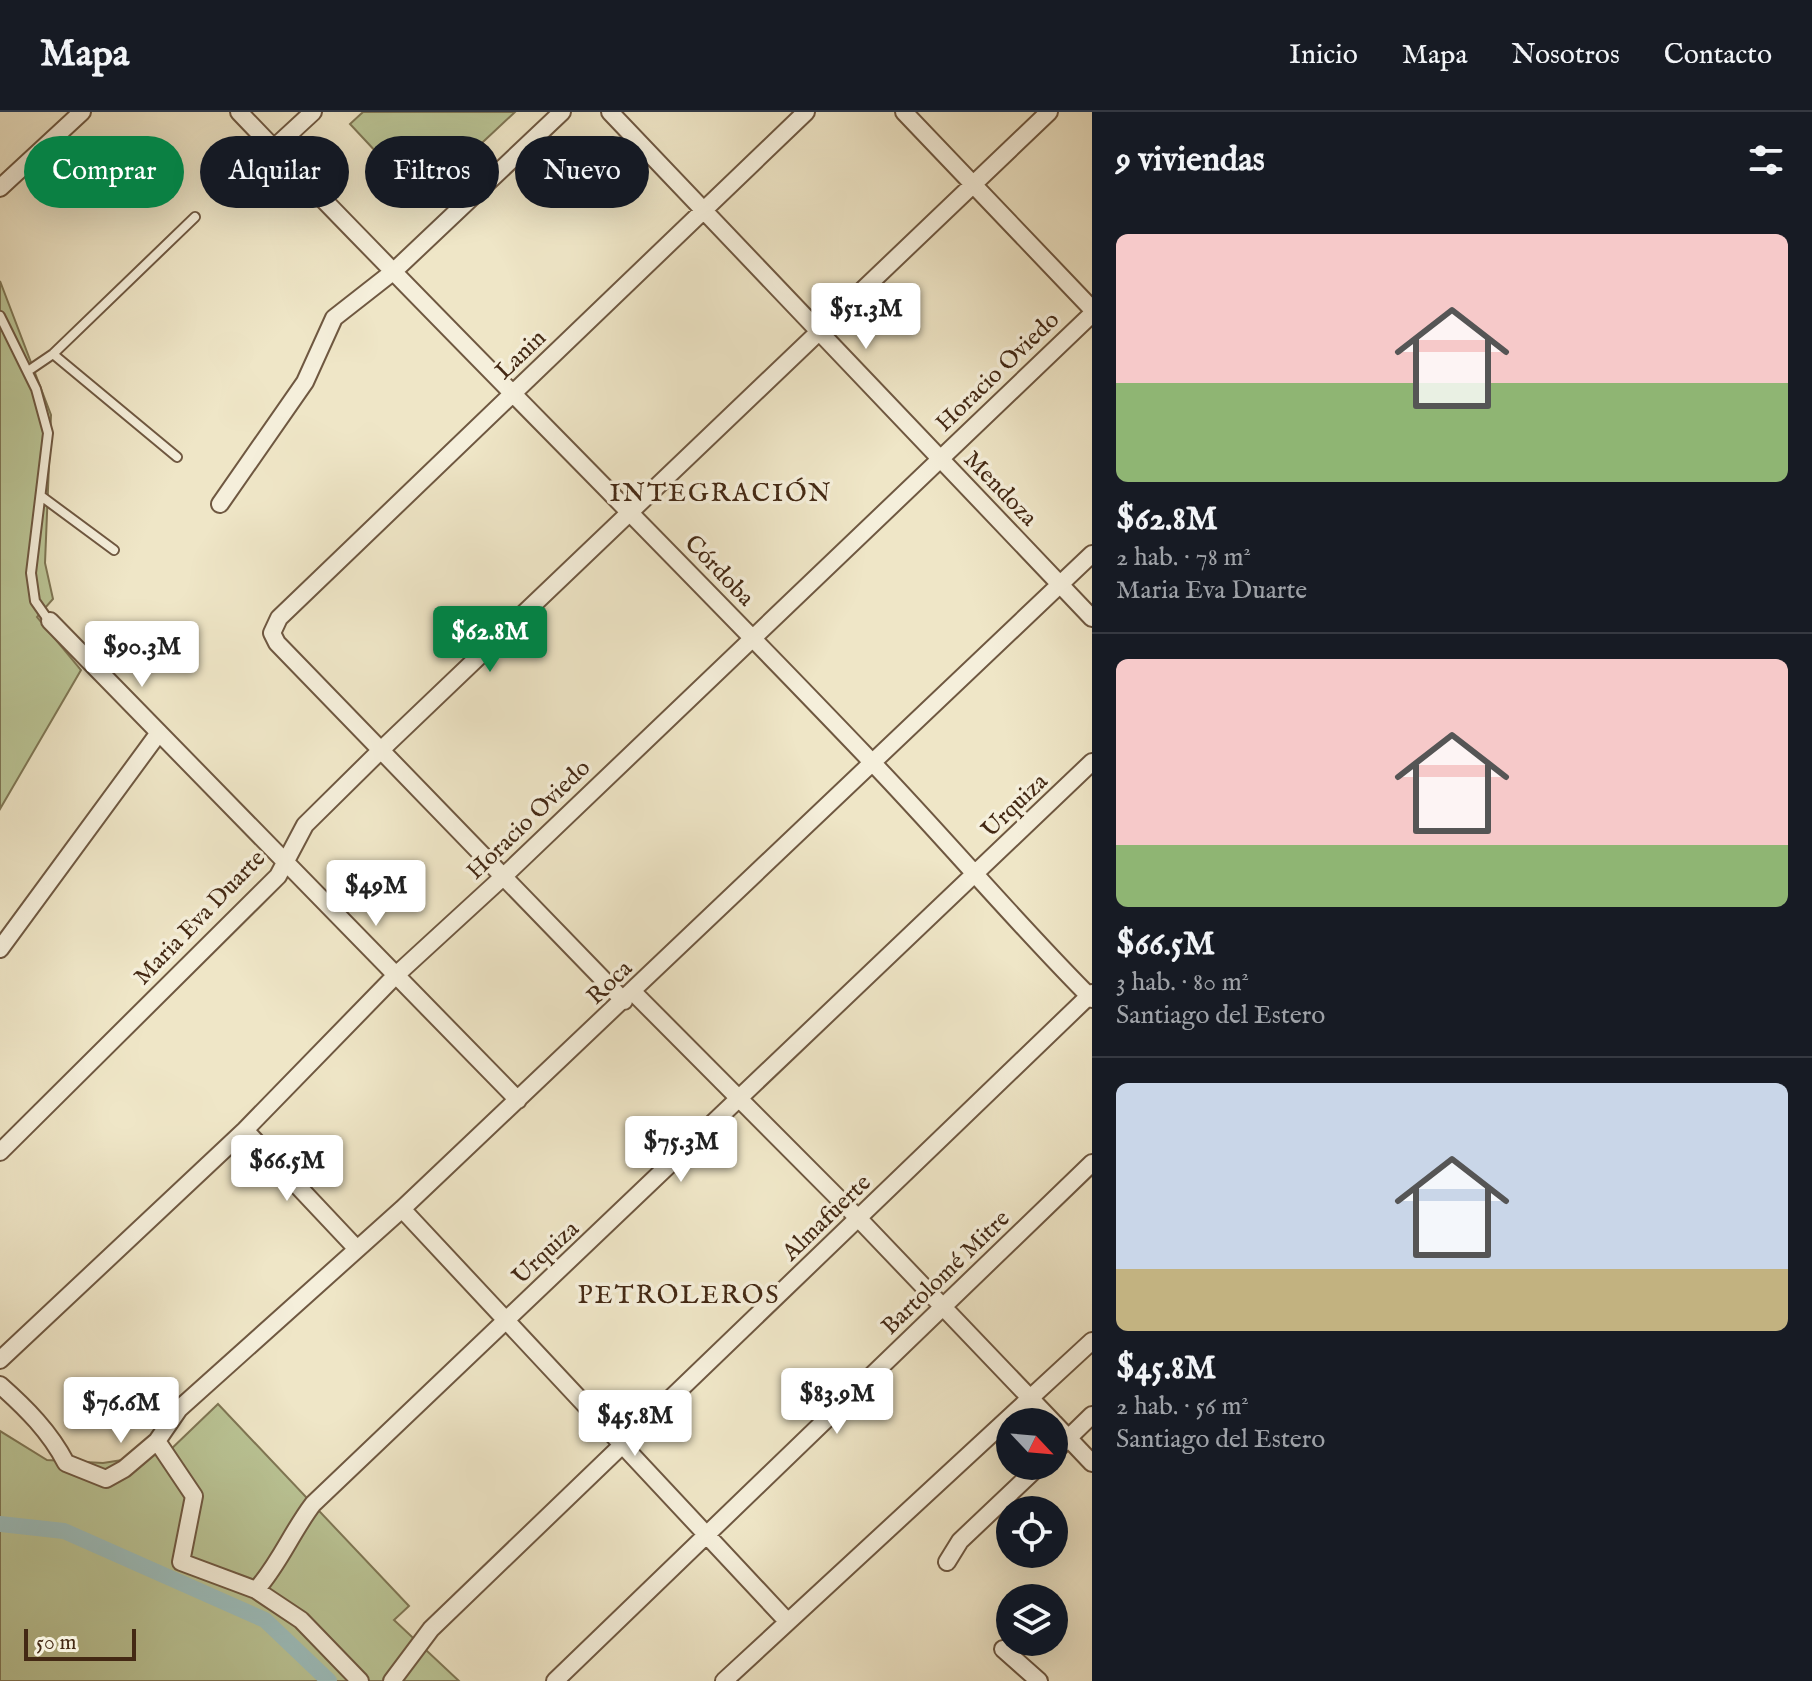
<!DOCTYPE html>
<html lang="es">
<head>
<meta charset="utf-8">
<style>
	:root { --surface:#171b24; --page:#242831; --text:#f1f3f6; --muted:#9ea1a6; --line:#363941; --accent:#0b8043 }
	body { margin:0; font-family:"IM FELL English",serif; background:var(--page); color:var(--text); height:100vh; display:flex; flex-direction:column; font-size:30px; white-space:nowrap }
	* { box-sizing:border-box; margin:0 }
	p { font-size:26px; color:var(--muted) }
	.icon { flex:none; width:44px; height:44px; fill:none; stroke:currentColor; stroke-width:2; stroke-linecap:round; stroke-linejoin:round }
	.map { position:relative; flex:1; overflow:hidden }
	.sheet { display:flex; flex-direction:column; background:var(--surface); width:720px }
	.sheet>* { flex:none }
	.banner { position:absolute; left:24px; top:24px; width:760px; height:72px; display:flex; gap:16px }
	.needle { width:52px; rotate:116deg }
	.buttons { position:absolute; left:996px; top:1296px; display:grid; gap:16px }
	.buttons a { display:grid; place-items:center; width:72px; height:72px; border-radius:50%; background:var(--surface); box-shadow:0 8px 32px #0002; font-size:40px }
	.scale { position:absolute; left:24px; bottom:20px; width:112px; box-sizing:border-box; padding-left:8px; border:4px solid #442914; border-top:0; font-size:22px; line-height:28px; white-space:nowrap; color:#442914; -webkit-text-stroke:6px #f5efdb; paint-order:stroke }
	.price { position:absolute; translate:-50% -68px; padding:0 18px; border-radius:8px; background:#fff; color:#222; font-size:26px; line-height:52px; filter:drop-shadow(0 2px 4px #0008) }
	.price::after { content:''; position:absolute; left:50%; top:48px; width:24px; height:18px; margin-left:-12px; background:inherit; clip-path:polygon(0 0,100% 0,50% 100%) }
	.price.selected { background:var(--accent); color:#fff }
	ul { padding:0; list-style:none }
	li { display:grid; align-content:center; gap:16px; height:424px; padding:0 24px }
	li+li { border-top:2px solid var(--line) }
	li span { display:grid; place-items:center; height:248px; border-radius:12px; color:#555 }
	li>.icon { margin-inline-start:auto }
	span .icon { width:144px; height:144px; fill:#fffc; stroke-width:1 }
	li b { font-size:34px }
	h2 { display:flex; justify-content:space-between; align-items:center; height:96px; padding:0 24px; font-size:34px }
	.chip { padding:0 28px; border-radius:36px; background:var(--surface); box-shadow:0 8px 32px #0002; font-size:28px; line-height:72px }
	.chip.selected { background:var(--accent); color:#fff }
	header { display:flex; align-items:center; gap:48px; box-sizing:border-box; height:112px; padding:0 40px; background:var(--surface); border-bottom:2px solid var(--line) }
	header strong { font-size:38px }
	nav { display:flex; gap:44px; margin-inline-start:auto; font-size:28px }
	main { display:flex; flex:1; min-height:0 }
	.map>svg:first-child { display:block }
</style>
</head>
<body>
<header>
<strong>Mapa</strong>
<nav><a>Inicio</a><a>Mapa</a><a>Nosotros</a><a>Contacto</a></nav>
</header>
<main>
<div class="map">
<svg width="1092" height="1569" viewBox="0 0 1092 1569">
	<rect width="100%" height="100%" fill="#efe6c7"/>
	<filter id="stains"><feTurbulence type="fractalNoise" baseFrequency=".0025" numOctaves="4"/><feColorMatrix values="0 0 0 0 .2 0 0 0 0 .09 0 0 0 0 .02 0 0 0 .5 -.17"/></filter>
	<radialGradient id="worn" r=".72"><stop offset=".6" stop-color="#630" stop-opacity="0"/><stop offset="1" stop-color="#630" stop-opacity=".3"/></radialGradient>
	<path fill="#bac495" stroke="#7f7654" stroke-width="2" d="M363 0H515L421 88 350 12Z
		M0 169 51 303 45 451 53 487 37 505 81 558 0 697Z
		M218 1292 409 1494 394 1508 459 1569H0V1319L47 1348 103 1351 167 1341Z"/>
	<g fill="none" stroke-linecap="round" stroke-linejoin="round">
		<path stroke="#9cbebd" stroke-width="16" d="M0 1412 64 1419 265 1508 329 1569"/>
		<defs>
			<path id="lane" d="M0 204 36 277 48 321 31 461 35 489 49 509
				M53 242 177 345
				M28 259 53 242 195 105
				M41 384 114 438"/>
			<path id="street" d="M239 0C447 218 661 429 869 647 945 726 1015 810 1092 887
				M610 0 1092 506
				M904 0 1092 197
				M274 36 313 0
				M0 76 82 0
				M220 392 305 270 334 206 394 159 562 0
				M50 509 518 988
				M0 837 158 622
				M633 880 859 1107 1053 1310
				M624 889 277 531 272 521 279 506 806 0
				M245 1018 357 1137
				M0 1040 278 764 305 713 382 637 1049 0
				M402 1097 787 1509
				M0 1248 245 1018 395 864 504 764 1092 202
				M0 1273C26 1296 50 1320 66 1351L106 1367 124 1357 157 1329 179 1297 402 1097 1092 442
				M1054 1311 1092 1351
				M157 1329 194 1384 181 1450 256 1478 301 1508 360 1569
				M1054 1340 1092 1303
				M947 1450 960 1429 1039 1354
				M256 1478C280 1451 291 1421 313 1392L1092 650
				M1003 1537 1039 1569
				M392 1569 431 1517 1092 881
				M555 1569 1092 1051
				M724 1569 1092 1229"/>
		</defs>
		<use href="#lane" stroke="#6f5841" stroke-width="12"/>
		<use href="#street" stroke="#6f5841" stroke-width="20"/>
		<use href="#lane" stroke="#f5efdb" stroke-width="8"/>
		<use href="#street" stroke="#f5efdb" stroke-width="16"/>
	</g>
	<g text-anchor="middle" stroke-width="7" stroke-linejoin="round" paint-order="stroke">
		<g font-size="24" fill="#442914" stroke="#f5efdb">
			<text transform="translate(520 242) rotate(-44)" y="8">Lanin</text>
			<text transform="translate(997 259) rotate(-44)" y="8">Horacio Oviedo</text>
			<text transform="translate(1001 376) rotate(46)" y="8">Mendoza</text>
			<text transform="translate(720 458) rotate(46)" y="8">Córdoba</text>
			<text transform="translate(1014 693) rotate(-44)" y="8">Urquiza</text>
			<text transform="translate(528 707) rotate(-44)" y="8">Horacio Oviedo</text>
			<text transform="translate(199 805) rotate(-46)" y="8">Maria Eva Duarte</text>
			<text transform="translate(609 870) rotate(-44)" y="8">Roca</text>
			<text transform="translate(826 1105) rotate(-44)" y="8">Almafuerte</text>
			<text transform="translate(545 1140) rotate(-43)" y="8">Urquiza</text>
			<text transform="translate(945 1160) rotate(-44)" y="8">Bartolomé Mitre</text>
		</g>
		<g font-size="26" letter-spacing="2" fill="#442914" stroke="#f5efdb">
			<text x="721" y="389">INTEGRACIÓN</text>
			<text x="679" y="1191">PETROLEROS</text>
		</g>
	</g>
	<rect width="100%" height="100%" filter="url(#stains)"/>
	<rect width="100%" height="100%" fill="url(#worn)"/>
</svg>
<div class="buttons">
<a><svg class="needle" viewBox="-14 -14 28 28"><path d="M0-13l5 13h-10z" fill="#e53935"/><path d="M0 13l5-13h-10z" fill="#9ea1a6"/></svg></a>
<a><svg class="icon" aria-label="locate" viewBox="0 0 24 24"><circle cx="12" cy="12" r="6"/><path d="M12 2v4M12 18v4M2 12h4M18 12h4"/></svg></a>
<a><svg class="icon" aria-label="layers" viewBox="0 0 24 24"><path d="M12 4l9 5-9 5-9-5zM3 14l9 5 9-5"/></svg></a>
</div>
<div class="scale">50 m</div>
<b class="price" style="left:866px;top:239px">$51.3M</b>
<b class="price selected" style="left:490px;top:562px">$62.8M</b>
<b class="price" style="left:142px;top:577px">$90.3M</b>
<b class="price" style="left:376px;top:816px">$49M</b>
<b class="price" style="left:681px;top:1072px">$75.3M</b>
<b class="price" style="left:287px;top:1091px">$66.5M</b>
<b class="price" style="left:837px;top:1324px">$83.9M</b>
<b class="price" style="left:121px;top:1333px">$76.6M</b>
<b class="price" style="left:635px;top:1346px">$45.8M</b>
<div class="banner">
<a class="chip selected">Comprar</a>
<a class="chip">Alquilar</a>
<a class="chip">Filtros</a>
<a class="chip">Nuevo</a>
</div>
</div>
<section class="sheet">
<h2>9 viviendas<svg class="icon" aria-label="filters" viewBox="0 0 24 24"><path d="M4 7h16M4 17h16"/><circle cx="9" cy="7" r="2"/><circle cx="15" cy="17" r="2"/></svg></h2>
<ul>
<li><span style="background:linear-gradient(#f6c9c9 60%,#8fb573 0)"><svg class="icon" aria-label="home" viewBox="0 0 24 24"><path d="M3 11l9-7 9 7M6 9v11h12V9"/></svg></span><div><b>$62.8M</b><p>2 hab. · 78 m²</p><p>Maria Eva Duarte</p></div></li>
<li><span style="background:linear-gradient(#f6c9c9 75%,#8fb573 0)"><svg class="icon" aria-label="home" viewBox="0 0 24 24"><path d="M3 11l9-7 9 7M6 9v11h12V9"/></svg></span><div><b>$66.5M</b><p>3 hab. · 80 m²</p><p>Santiago del Estero</p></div></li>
<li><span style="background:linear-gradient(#c9d6e8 75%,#c2b280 0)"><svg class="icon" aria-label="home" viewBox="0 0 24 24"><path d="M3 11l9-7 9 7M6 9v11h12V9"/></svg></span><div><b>$45.8M</b><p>2 hab. · 56 m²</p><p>Santiago del Estero</p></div></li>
</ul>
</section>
</main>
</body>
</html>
